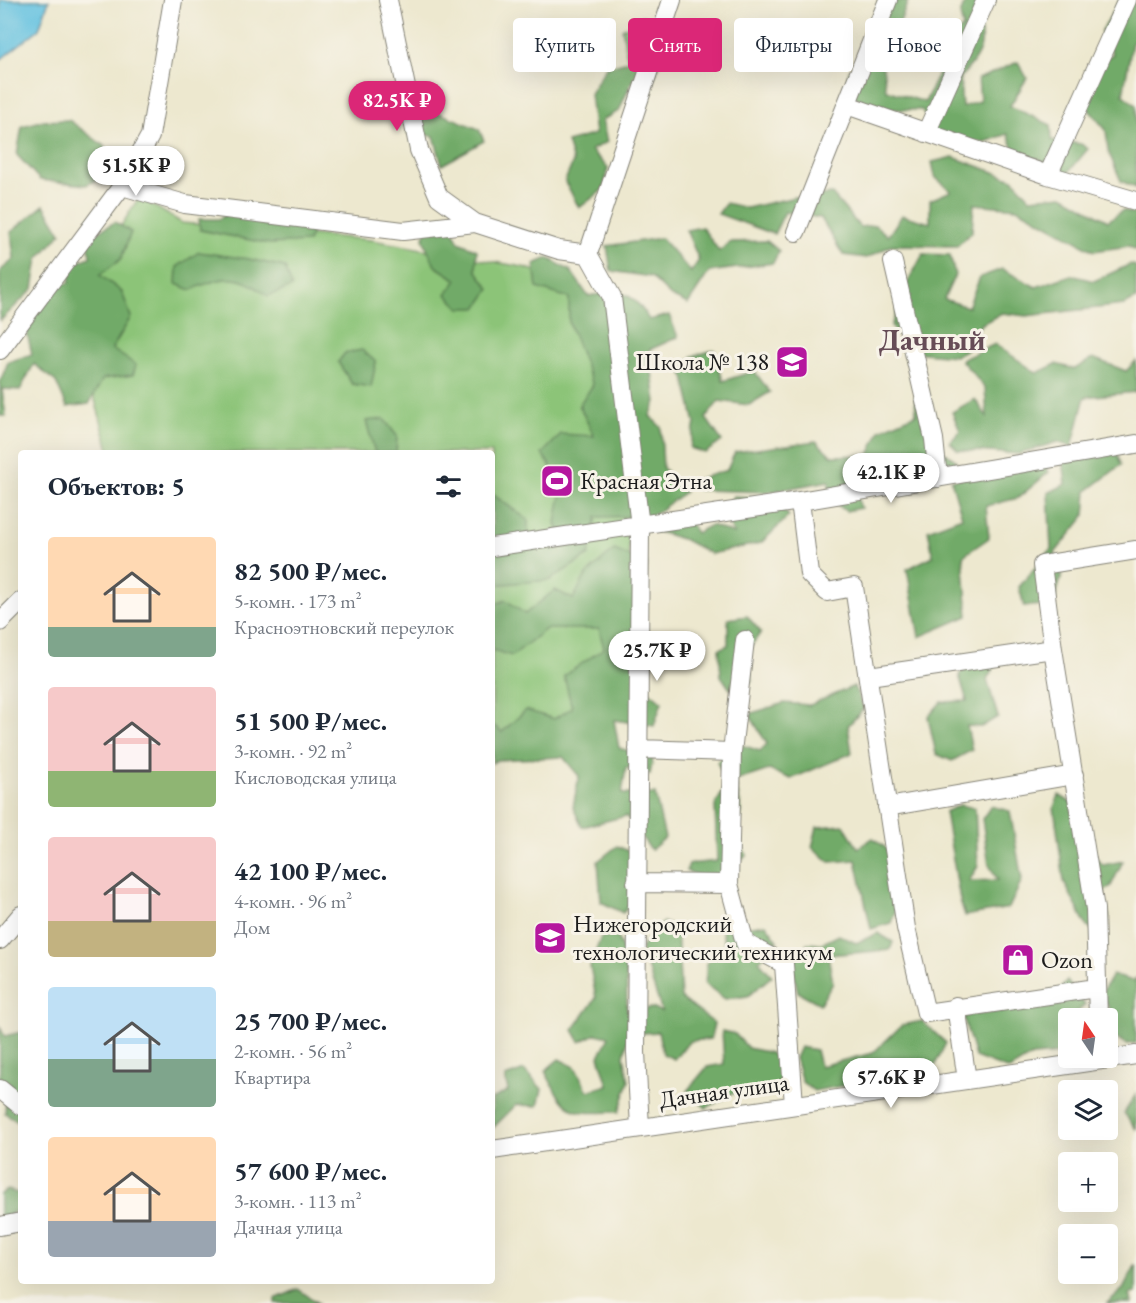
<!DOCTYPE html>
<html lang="ru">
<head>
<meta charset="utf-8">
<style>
	:root { --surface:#fff; --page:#f6f6f7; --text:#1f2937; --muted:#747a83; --accent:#db2777 }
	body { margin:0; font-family:"EB Garamond",serif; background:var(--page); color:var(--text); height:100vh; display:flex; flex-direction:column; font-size:22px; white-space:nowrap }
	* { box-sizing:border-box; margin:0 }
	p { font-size:20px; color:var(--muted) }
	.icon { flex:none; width:33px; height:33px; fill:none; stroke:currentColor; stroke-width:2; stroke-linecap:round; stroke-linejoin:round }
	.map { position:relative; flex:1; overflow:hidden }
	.sheet { position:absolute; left:18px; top:450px; width:477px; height:834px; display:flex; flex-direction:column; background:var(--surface); border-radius:6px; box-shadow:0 6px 24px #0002 }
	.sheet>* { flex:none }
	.banner { position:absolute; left:513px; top:18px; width:532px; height:54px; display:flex; gap:12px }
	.needle { width:39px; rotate:347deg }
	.buttons { position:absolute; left:1058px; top:1008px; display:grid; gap:12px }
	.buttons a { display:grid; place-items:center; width:60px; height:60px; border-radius:6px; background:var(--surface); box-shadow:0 6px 24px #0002; font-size:30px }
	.price { position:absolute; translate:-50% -51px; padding:0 14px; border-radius:21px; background:#fff; color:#222; font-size:20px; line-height:39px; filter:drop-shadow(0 2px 3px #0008) }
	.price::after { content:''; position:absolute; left:50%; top:36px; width:18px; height:14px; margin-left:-9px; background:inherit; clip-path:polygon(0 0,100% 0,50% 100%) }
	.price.selected { background:var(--accent); color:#fff }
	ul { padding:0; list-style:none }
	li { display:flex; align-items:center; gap:18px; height:150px; padding:0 30px }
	li span { display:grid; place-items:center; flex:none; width:168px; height:120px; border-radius:6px; color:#555 }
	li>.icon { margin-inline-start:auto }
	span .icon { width:72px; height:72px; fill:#fffc; stroke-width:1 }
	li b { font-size:26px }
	h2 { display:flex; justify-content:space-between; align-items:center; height:72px; padding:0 30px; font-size:26px }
	.tag { padding:0 21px; border-radius:6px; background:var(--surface); box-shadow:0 6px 24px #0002; font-size:21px; line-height:54px }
	.tag.selected { background:var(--accent); color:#fff }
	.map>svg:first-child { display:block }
</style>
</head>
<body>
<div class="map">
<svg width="1136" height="1303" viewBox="0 0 1136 1303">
	<rect width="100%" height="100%" fill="#f7f3e8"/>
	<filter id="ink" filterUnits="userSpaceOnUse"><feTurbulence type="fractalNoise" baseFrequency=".0167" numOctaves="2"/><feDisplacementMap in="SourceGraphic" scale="12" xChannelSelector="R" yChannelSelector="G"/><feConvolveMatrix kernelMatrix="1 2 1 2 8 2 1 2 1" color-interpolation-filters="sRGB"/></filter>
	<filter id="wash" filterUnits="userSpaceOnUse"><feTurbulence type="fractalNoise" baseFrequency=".008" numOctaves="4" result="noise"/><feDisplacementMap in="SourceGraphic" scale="24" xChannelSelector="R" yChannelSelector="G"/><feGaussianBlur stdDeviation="1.35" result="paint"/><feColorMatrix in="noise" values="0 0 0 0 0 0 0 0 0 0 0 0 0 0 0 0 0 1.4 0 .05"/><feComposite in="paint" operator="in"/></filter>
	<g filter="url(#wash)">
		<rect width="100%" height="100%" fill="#ede8cf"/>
		<path fill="#8cc478" stroke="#54704a" stroke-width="1.5" d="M139 197 182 223 372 240 523 267 573 283 629 510 628 699 492 749V453H110L90 382 55 333Z"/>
		<path fill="#71aa68" stroke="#466342" stroke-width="1.5" d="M879 0 908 1 888 53 881 55 868 25 880 10Z
			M966 0H989L974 10C988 43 982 53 960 78L962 107 980 101 978 79 1018 62 1027 78 1010 106 1051 125 1052 140 1081 144 1088 149 1066 175 1038 158 1019 162 1008 134 985 142 939 141 922 110 876 109 846 91 849 70 870 62 883 67 886 90 925 102 942 65 951 59V39L963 27 960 15Z
			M1120 0H1136V40L1132 43 1123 95 1136 105V188L1121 181 1108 151 1106 130 1089 110 1087 69 1113 54 1101 32Z
			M643 16 651 28 648 43 662 60 654 77 632 81 619 111 602 120 607 142 591 150 608 168 604 189 579 208 565 181 573 162 567 142 595 134 590 94 606 67 628 61 622 29Z
			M413 106 437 112 479 129 484 141 442 165 434 136 407 133Z
			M69 120 104 146 110 162 102 178 86 185 40 180 17 155 22 126 41 121Z
			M953 157 1013 179 1030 198 1063 195 1108 221 1123 210 1136 214V250L1129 246 1094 251 1017 208 974 204 972 232 957 246 892 245 867 258 843 255 821 218 785 212 774 234 718 214 726 203 747 208 795 197 832 194 860 227 875 225 888 236 902 215 930 223V200L951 191 935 177 932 162Z
			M245 203 254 208 263 224 279 227 293 214 313 229 308 242 270 244 200 230 199 219H219Z
			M44 205 61 233 38 259 33 289 0 321V271L14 259 11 232Z
			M447 219 459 242 477 250 476 270 490 289 477 308H460L446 294 457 280 435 266 423 239 430 223Z
			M115 222 131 232 121 259 100 275 122 292 131 317 112 349 136 365 133 375 103 379 89 404 67 407 56 382 34 364 20 390 2 389 6 416H0V382L8 362 32 354 26 329 57 285 69 283 72 264 90 257 88 237Z
			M702 227 719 251 731 242 767 241 779 251 773 263 709 272 688 304 671 296 651 277 611 271 607 246 661 238 691 272 699 260 686 230Z
			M199 252 249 259 285 267 292 287 268 296C239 273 224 275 191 290L176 284 177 267Z
			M923 254 950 255 955 275 944 299 968 307 980 277 1002 269 1036 287 1071 275 1094 281 1131 264 1136 266V299L1124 305 1026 316 1002 313 980 325 973 346 955 356 913 352 891 326 908 282Z
			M548 258 571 271 588 296C621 291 632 289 649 320L669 315 678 337 649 350 656 402 650 416 661 427 663 468 685 492 652 516 597 517 589 555 550 580 492 585V494L528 520V541L560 535 556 523 563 484 542 454 561 434 594 436 579 405 593 385 569 323V298L537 288 534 264Z
			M995 344 1037 373 1056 364 1075 369 1093 358 1126 371 1136 361V392L1085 397 1072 447 1057 442 1019 454 958 450 950 442 960 431 952 412 975 399 987 417 985 388 961 360Z
			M362 350 376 362 371 387 352 384 338 362 345 353Z
			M714 350 723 381 754 371 770 392 749 405 719 401 706 418 722 441 705 453 690 448 695 423 682 369 693 356Z
			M927 389 929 442 957 461 942 470H900L851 481 861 508 846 511 830 500 829 481 769 492 699 490 698 479 727 470 735 452 816 441 832 456 869 455 880 430 916 414 915 396Z
			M384 419 397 436 396 453H375L366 421Z
			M1116 451 1121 465 1087 491 1085 516 1055 553 1062 575 1053 605 1024 606 1019 587 1051 549 1048 493 1066 484 1063 460Z
			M1043 462 1049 472 1018 498 986 506 989 538 963 556 968 616 919 637 907 569 933 556 928 530 962 517 951 480Z
			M733 496 772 498 789 516 761 543 711 554 685 540 655 531 684 511 696 533 711 525 734 534 724 515Z
			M614 550 647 563 636 680 662 702 654 726 614 720 619 748 653 758 650 774 626 767 622 794H655L665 838 651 850 626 816 582 827 573 807 579 776 563 757 497 760 492 763V724L502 732 526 710 554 719 572 708 564 676 604 648 599 629H546L512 656 492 650V605L506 600 525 614 555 590 573 599 586 575Z
			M747 616 761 632 747 652 752 681 730 689 721 676 719 649 728 645V619Z
			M982 652 996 664 987 679 998 717 981 727 967 726 972 750 952 761 936 754 928 717 941 702 967 701 959 675Z
			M854 686 864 708 848 726 852 753 791 779 769 770 735 781 742 811 736 839 747 855 712 880 686 871 689 864 717 861 715 806 727 783 717 762 739 744 760 751 767 744 749 714 784 703 810 705Z
			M1059 795 1072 803 1074 833 1103 865 1123 861 1111 886 1099 896 1109 916 1104 935 1087 927 1064 882 1054 807Z
			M960 805 975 808 978 866 969 881 998 880 989 865 982 819 991 806 1010 811 1022 880 1009 908 965 916 960 900 945 812Z
			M844 825 858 848 873 838 887 849 899 901 891 923 871 929 856 860 830 862 812 847 817 827Z
			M617 846 633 853 634 899 623 913 601 902 598 861Z
			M724 910 732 929 766 924 778 941 759 961 772 976 748 996 725 999 705 984 707 962 726 950 719 916Z
			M663 922 677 928 681 998 714 1023 711 1039 690 1041 674 1059 663 1054 658 1032 629 1034 624 1056 629 1081 619 1112C570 1113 568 1117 545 1071L559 1059 575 1067 588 1091 608 1085 599 1056 609 1037 596 1034 580 1042 573 1030 596 998 590 966 601 937 617 936 626 959 627 1011 652 1008 662 1012 641 948Z
			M878 933 893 942 890 950 828 955 833 983 820 1004 798 992 792 966 807 943 821 944 839 935 856 943Z
			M1112 975 1133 981 1136 978V1043L1127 1044 1112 1036 1114 1017 1101 994Z
			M1067 981 1085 1005 1060 1028 1059 1054 1032 1056 1009 1070 975 1057 963 1016 1047 1004Z
			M922 1021 946 1043 925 1085 901 1075 814 1091 802 1082 795 1058 800 1047 816 1050 820 1066 873 1053 902 1025Z
			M0 1027 5 1036 21 1032 20 1123 5 1113 7 1083 0 1079Z
			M722 1031 735 1034 748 1048 771 1053 784 1071 775 1087 734 1093 706 1108 687 1091 707 1067 724 1064Z
			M524 1070 542 1089 538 1106 516 1105 492 1129V1099L508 1091 505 1077Z
			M1136 1094V1129L1124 1113Z
			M8 1190 21 1194V1208L4 1218 0 1215V1194Z
			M1136 1264V1293L1130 1294 1132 1303H1107L1123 1289Z
			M298 1289 318 1303H275V1299Z"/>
		<path fill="#62c1e0" stroke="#3f6e7e" stroke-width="1.5" d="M0 0H49L39 29 0 60Z"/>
	</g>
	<g filter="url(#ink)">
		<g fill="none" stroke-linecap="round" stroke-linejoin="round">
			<defs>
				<path id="minor" d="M388 0 419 150 439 197 475 223
					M847 105 1048 175 1136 201
					M926 133 986 0
					M1048 175 1127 0
					M122 186 185 204 403 231 475 223 559 250 588 254
					M796 232 888 0
					M588 254 612 297 640 526 636 1052 640 1128
					M588 254 672 0
					M893 262 934 439 938 478
					M0 350 122 186 150 136 173 0
					M800 501 809 574 827 592 854 587 906 928 926 1013 1096 988
					M492 547 800 501 1136 444
					M0 622 21 601
					M745 640 732 752 729 884 745 943 784 964 794 1105
					M869 676 1053 649
					M638 749 732 752
					M887 807 1074 775
					M636 883 729 884
					M0 940 21 915
					M956 1006 967 1080
					M1098 1018 1095 909 1053 649 1042 565 1136 550
					M0 1089 21 1106
					M492 1150 1136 1055
					M0 1226 21 1222"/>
			</defs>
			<use href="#minor" stroke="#848276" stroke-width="20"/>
			<use href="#minor" stroke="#fff" stroke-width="18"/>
		</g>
	</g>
	<defs>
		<symbol id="school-square" viewBox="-11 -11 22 22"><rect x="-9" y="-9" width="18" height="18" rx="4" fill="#b5179e" stroke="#f7f3e8"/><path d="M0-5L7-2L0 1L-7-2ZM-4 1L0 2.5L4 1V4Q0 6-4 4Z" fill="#fff"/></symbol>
		<symbol id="stadium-square" viewBox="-11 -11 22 22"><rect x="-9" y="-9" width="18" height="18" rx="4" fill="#b5179e" stroke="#f7f3e8"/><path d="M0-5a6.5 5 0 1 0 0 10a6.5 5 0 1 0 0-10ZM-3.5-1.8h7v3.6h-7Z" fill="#fff"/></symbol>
		<symbol id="university-square" viewBox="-11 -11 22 22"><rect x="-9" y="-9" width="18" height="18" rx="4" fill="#b5179e" stroke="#f7f3e8"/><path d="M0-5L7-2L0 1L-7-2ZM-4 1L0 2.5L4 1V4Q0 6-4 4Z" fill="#fff"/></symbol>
		<symbol id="shop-square" viewBox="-11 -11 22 22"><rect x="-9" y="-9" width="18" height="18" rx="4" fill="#b5179e" stroke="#f7f3e8"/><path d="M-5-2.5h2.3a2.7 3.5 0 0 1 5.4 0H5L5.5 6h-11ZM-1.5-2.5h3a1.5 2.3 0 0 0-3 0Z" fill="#fff"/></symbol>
	</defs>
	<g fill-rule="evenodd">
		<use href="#school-square" x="773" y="343" width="38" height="38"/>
		<use href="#stadium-square" x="538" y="462" width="38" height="38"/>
		<use href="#university-square" x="531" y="919" width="38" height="38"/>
		<use href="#shop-square" x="999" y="941" width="38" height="38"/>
	</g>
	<g text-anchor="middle" stroke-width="6" stroke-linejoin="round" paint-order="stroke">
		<g font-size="24" fill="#1c1c1c" stroke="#f7f3e8" text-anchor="start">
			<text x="769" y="370" text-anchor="end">Школа № 138</text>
			<text x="580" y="489">Красная Этна</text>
			<text x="573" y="932">Нижегородский<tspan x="573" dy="28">технологический техникум</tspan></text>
			<text x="1041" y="968">Ozon</text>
		</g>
		<g font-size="24" fill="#1c1c1c" stroke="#f7f3e8">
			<text transform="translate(724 1091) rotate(-8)" y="8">Дачная улица</text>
		</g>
		<g font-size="30" font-weight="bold" fill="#664c56" stroke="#f7f3e8">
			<text x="932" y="350">Дачный</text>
		</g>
	</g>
</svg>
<div class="buttons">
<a><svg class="needle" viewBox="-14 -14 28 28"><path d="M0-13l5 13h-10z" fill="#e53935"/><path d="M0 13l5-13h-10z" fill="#747a83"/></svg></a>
<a><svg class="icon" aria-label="layers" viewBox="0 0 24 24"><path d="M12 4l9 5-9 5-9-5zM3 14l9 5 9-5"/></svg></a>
<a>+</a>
<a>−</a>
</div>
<b class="price selected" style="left:397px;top:132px">82.5K ₽</b>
<b class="price" style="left:136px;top:197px">51.5K ₽</b>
<b class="price" style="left:891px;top:504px">42.1K ₽</b>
<b class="price" style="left:657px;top:682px">25.7K ₽</b>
<b class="price" style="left:891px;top:1109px">57.6K ₽</b>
<div class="banner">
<a class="tag">Купить</a>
<a class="tag selected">Снять</a>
<a class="tag">Фильтры</a>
<a class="tag">Новое</a>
</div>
<section class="sheet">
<h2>Объектов: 5<svg class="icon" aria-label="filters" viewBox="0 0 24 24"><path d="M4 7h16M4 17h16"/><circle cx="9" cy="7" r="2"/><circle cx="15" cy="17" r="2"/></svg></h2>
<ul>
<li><span style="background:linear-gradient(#ffd9b3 75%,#7fa58c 0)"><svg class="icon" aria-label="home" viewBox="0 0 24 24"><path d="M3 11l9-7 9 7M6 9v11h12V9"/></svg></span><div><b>82 500 ₽/мес.</b><p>5-комн. · 173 m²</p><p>Красноэтновский переулок</p></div></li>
<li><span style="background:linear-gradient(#f6c9c9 70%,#8fb573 0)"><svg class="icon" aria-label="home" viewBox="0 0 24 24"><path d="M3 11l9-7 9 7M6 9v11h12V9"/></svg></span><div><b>51 500 ₽/мес.</b><p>3-комн. · 92 m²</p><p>Кисловодская улица</p></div></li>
<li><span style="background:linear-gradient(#f6c9c9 70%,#c2b280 0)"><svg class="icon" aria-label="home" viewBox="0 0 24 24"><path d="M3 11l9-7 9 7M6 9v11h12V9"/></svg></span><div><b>42 100 ₽/мес.</b><p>4-комн. · 96 m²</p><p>Дом</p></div></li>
<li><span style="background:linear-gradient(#bfe0f5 60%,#7fa58c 0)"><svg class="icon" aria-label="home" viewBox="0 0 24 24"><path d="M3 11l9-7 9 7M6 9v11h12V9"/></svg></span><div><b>25 700 ₽/мес.</b><p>2-комн. · 56 m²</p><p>Квартира</p></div></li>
<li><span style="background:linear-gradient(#ffd9b3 70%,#9aa5b1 0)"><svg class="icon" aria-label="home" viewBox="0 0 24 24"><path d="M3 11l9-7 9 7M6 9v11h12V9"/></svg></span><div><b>57 600 ₽/мес.</b><p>3-комн. · 113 m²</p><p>Дачная улица</p></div></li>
</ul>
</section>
</div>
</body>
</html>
